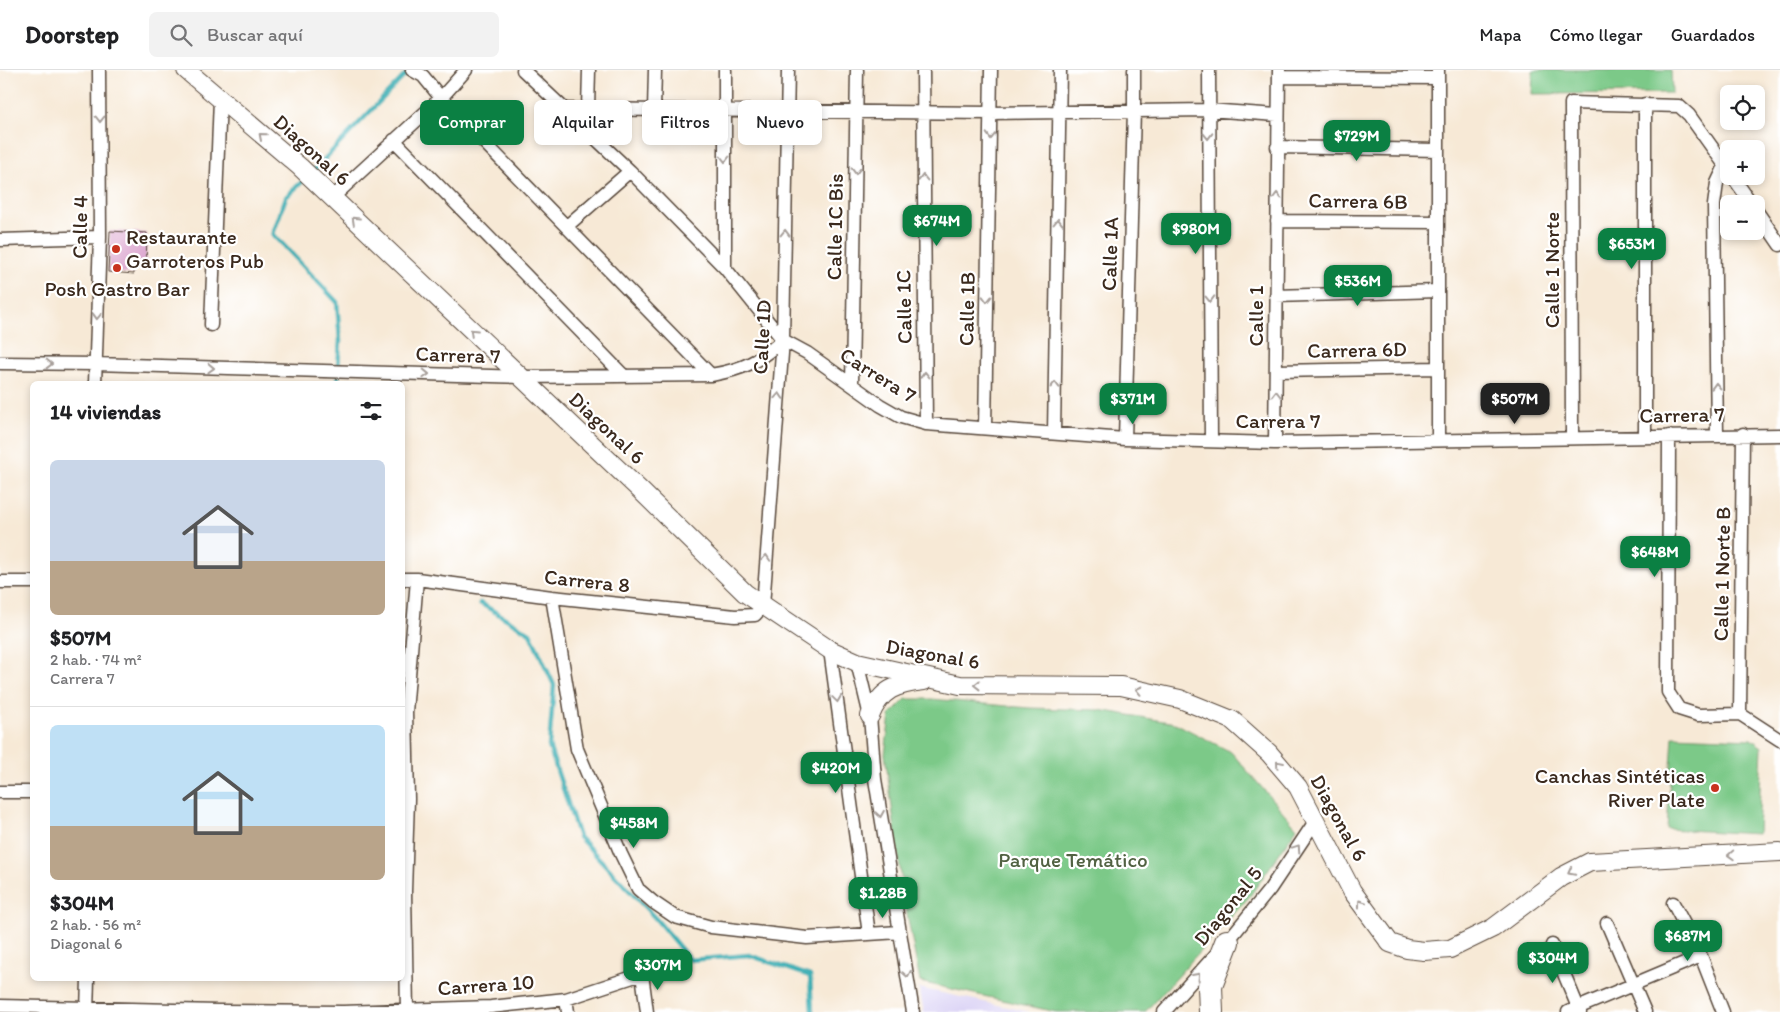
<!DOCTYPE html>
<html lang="es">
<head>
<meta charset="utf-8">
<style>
	:root { --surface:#fff; --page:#f2f2f2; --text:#202124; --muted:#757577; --line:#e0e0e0; --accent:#0b8043 }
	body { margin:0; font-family:Itim,sans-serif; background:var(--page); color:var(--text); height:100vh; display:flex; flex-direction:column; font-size:19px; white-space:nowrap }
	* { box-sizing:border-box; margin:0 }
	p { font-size:16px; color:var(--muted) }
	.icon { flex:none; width:28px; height:28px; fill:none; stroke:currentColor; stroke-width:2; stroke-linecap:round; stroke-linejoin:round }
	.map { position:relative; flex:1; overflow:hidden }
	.drawer { position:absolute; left:30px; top:311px; width:375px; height:600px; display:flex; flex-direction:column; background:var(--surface); border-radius:8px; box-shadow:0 2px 8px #0003 }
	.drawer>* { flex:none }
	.hud { position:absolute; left:420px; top:30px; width:475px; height:45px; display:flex; gap:10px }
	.fabs { position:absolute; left:1720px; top:15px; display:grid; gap:10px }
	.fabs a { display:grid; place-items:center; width:45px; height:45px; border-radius:8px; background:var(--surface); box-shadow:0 2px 8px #0003; font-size:25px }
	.price { position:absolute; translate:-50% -42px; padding:0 11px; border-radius:10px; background:var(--accent); color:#fff; font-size:16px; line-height:32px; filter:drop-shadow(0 1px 2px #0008) }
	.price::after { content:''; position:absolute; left:50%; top:30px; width:15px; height:11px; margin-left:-8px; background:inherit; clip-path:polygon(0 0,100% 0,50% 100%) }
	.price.on { background:#222; color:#fff }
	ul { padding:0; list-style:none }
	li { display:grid; align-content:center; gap:10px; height:265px; padding:0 20px }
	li+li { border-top:1px solid var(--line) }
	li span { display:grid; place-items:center; height:155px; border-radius:8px; color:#555 }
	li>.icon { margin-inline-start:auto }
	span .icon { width:90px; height:90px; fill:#fffc; stroke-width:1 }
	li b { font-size:21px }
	h2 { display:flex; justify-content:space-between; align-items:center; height:60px; padding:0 20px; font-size:21px }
	.pill { padding:0 18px; border-radius:8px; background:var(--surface); box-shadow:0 2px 8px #0003; font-size:18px; line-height:45px }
	.pill.on { background:var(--accent); color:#fff }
	header { display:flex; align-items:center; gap:30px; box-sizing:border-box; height:70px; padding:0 25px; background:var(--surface); border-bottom:1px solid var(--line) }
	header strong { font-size:24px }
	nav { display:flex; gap:28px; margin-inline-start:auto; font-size:18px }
	.search { width:350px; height:45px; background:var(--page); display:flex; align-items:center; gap:12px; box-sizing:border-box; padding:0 18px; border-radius:8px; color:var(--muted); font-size:19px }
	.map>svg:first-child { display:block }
</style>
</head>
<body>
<header>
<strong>Doorstep</strong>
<div class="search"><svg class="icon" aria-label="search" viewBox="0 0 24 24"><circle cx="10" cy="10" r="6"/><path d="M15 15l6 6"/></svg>Buscar aquí</div>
<nav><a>Mapa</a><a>Cómo llegar</a><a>Guardados</a></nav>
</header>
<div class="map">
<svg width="1780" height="942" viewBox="0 0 1780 942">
	<rect width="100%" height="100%" fill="#fff"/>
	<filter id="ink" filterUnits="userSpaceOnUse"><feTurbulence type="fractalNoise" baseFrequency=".02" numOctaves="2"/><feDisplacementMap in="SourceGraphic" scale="10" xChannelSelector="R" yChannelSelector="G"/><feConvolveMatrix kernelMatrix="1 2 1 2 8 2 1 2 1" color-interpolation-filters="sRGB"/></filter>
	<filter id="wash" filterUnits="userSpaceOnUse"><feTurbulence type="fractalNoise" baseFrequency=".0096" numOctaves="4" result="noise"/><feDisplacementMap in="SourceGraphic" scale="20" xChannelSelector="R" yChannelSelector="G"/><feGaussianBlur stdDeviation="1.12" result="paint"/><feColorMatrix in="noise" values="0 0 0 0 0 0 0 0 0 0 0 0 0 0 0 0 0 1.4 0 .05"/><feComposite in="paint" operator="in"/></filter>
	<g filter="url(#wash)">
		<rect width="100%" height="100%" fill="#f7e9d6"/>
		<path fill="#ddd5f6" d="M919 918 1030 942H924Z"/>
		<path fill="#7cc988" stroke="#5c7a53" d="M1533 0H1671L1672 23 1532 24Z
			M906 629H932L1029 638 1100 640 1175 653 1231 682 1297 758 1250 826 1145 942H1056L920 912 904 828 885 684 890 645Z
			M1673 666 1751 669 1762 677 1758 764 1667 759Z"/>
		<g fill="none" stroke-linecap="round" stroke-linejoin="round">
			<path stroke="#3badb3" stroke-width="4.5" d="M312 102 410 0
				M307 107 286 127 273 164 337 232 340 271 338 297
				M338 314V307
				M480 533 530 563 554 615 549 676 579 767 656 849 690 890 749 885 810 906 812 942"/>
		</g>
		<g id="blocks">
			<path fill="#d18cc1" d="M110 161 147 163 146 195 134 194V204L108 202Z"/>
		</g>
	</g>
	<g filter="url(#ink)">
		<use href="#blocks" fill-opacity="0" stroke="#57473a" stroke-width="1"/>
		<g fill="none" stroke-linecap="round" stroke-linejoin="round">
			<defs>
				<path id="street" d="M412 0 423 6 441 28 466 0
					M523 0 630 101 725 198 783 270 807 283 880 335 901 347 926 354 1125 369 1275 373 1780 365
					M725 0V198
					M923 0 926 354
					M1209 0 1211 371
					M1438 0V370
					M1279 7 1438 8
					M567 39 991 43 1208 40 1277 45
					M588 39 589 0
					M654 40 655 0
					M394 70 624 306
					M1277 77 1438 80
					M1732 106 1752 134
					M332 128 441 28 711 305
					M1756 140 1780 175
					M1277 151 1438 152
					M567 156 630 101
					M0 170 100 167
					M1276 226 1438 221
					M211 255 220 29
					M0 293 95 294 521 307 711 305C745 299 757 292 783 270
					M1276 301 1438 298
					M95 314 100 167 99 0
					M852 315 857 0
					M985 358 991 0
					M1054 363 1060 0
					M1717 365 1714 135 1717 113 1725 96
					M1645 366V34
					M1669 366 1668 622 1679 639 1698 645 1740 644 1780 670
					M1572 367 1571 33 1679 36 1689 45 1729 101
					M1125 369 1134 40V0
					M1275 373 1279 0
					M402 509H417L552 527 735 546 755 545 763 536 783 270 788 0
					M0 512H32
					M552 527 577 679 621 784 638 819 653 832 675 847 711 857 807 868 899 862
					M830 580 869 864
					M857 592 870 646 875 709 913 942
					M1740 644 1743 364
					M0 722H32
					M1673 833 1701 886 1723 942
					M1607 853 1645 942
					M1552 875 1580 942
					M566 929 568 942
					M0 936 218 941 343 942 491 937 566 929 642 904 647 942
					M87 942 88 909
					M407 942 405 821 408 729 406 642 417 509
					M1164 942 1227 872 1270 819 1316 750
					M1568 942 1701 886"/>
				<path id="secondary" d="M186 0 300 97 640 420 745 523 830 580 857 592 960 615 1121 616 1180 629 1232 650 1269 683 1298 717 1352 821 1390 873 1407 879 1424 881 1450 879 1493 858 1561 807 1590 792 1780 782
					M870 646C881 619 896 614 924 611"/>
				<path id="highway" d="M1211 942 1210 916 1227 872"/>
			</defs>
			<use href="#street" stroke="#57473a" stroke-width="15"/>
			<use href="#secondary" stroke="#57473a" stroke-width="20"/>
			<use href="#highway" stroke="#57473a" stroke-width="26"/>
			<use href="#street" stroke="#fff" stroke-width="12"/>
			<use href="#secondary" stroke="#fff" stroke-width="18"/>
			<use href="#highway" stroke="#fff" stroke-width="24"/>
		</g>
		<defs><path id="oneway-chevron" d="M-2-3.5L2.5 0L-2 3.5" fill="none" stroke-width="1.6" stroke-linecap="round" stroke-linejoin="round" transform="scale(1.25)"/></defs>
		<g stroke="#a79f9a">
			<use href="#oneway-chevron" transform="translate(100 49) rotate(90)"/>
			<use href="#oneway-chevron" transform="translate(262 66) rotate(-139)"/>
			<use href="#oneway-chevron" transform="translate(991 66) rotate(91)"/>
			<use href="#oneway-chevron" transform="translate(1208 66) rotate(89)"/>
			<use href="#oneway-chevron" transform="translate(725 89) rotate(90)"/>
			<use href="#oneway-chevron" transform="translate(856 101) rotate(91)"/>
			<use href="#oneway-chevron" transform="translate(923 108) rotate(-91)"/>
			<use href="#oneway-chevron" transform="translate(1277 126) rotate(-90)"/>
			<use href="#oneway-chevron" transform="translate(355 150) rotate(-136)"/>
			<use href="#oneway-chevron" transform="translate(1058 152) rotate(-89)"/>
			<use href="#oneway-chevron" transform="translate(785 163) rotate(-89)"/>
			<use href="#oneway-chevron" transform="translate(987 229) rotate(91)"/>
			<use href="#oneway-chevron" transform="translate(1210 229) rotate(89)"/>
			<use href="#oneway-chevron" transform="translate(97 246) rotate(92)"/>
			<use href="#oneway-chevron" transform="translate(473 262) rotate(-136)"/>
			<use href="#oneway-chevron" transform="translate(49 294) rotate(1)"/>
			<use href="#oneway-chevron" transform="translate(211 298) rotate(2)"/>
			<use href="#oneway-chevron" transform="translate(426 304) rotate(2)"/>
			<use href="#oneway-chevron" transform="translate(925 305) rotate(-91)"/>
			<use href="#oneway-chevron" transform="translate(1055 315) rotate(-89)"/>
			<use href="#oneway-chevron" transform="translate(1716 316) rotate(-91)"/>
			<use href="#oneway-chevron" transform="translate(1276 324) rotate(-90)"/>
			<use href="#oneway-chevron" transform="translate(779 326) rotate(-86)"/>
			<use href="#oneway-chevron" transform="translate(766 488) rotate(-86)"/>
			<use href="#oneway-chevron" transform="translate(977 615) rotate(-180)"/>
			<use href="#oneway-chevron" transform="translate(1139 620) rotate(-168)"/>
			<use href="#oneway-chevron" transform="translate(837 629) rotate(82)"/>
			<use href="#oneway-chevron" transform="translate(1279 694) rotate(-131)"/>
			<use href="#oneway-chevron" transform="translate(880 744) rotate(81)"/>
			<use href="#oneway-chevron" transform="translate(1297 778) rotate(-56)"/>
			<use href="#oneway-chevron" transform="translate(1731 785) rotate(177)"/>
			<use href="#oneway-chevron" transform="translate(1571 802) rotate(152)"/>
			<use href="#oneway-chevron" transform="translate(1361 833) rotate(-126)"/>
			<use href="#oneway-chevron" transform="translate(907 904) rotate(80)"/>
			<use href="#oneway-chevron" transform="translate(1197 906) rotate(-48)"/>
		</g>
	</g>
	<g fill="#c8321e" stroke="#fff" stroke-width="2">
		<circle cx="116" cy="179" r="5"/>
		<circle cx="117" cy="198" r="5"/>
		<circle cx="1715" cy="718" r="5"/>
	</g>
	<g text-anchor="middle" stroke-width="4.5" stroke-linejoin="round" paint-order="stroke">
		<g font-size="21" fill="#3b2a1e" stroke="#fff">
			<text transform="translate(312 80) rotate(42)" y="7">Diagonal 6</text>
			<text transform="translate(1358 131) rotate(1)" y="7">Carrera 6B</text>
			<text transform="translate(80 157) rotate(-89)" y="7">Calle 4</text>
			<text transform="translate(835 157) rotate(-89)" y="7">Calle 1C Bis</text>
			<text transform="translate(1110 184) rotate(-88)" y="7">Calle 1A</text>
			<text transform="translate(1552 200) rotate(-90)" y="7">Calle 1 Norte</text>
			<text transform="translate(904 237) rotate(-91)" y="7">Calle 1C</text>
			<text transform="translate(967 239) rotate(-89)" y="7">Calle 1B</text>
			<text transform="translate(1256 246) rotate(-90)" y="7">Calle 1</text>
			<text transform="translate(762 267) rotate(-87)" y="7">Calle 1D</text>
			<text transform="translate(1357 280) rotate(-1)" y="7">Carrera 6D</text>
			<text transform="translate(458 285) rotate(2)" y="7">Carrera 7</text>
			<text transform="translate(878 305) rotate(32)" y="7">Carrera 7</text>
			<text transform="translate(1682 345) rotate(-1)" y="7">Carrera 7</text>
			<text x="1278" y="358">Carrera 7</text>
			<text transform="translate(607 358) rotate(43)" y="7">Diagonal 6</text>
			<text transform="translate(1722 504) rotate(-89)" y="7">Calle 1 Norte B</text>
			<text transform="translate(587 511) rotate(6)" y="7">Carrera 8</text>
			<text transform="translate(933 584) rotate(10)" y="7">Diagonal 6</text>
			<text transform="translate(1339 748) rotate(61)" y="7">Diagonal 6</text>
			<text transform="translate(1228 836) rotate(-51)" y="7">Diagonal 5</text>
			<text transform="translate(486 915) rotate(-4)" y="7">Carrera 10</text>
		</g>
		<g font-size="21" fill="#3b2a1e" stroke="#fff" text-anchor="start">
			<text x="126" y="174">Restaurante<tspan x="126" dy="24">Garroteros Pub</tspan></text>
			<text x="117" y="226" text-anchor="middle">Posh Gastro Bar</text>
			<text x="1705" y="713" text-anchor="end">Canchas Sintéticas<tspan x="1705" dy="24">River Plate</tspan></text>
		</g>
		<g font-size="21" fill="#526243" stroke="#fff">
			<text x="1073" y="797">Parque Temático</text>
		</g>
	</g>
</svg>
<div class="fabs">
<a><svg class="icon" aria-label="locate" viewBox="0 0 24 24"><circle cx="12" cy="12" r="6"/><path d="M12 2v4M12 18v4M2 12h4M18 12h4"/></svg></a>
<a>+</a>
<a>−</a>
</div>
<b class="price" style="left:1357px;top:92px">$729M</b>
<b class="price" style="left:937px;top:177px">$674M</b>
<b class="price" style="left:1196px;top:185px">$980M</b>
<b class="price" style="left:1632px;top:200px">$653M</b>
<b class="price" style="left:1358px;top:237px">$536M</b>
<b class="price" style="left:1133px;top:355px">$371M</b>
<b class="price on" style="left:1515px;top:355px">$507M</b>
<b class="price" style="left:1655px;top:508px">$648M</b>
<b class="price" style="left:836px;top:724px">$420M</b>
<b class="price" style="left:634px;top:779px">$458M</b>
<b class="price" style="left:883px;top:849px">$1.28B</b>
<b class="price" style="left:1688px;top:892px">$687M</b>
<b class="price" style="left:1553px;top:914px">$304M</b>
<b class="price" style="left:658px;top:921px">$307M</b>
<div class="hud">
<a class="pill on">Comprar</a>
<a class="pill">Alquilar</a>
<a class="pill">Filtros</a>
<a class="pill">Nuevo</a>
</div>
<section class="drawer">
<h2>14 viviendas<svg class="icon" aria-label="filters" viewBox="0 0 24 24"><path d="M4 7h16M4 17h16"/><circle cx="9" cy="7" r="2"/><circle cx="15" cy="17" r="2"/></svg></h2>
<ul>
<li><span style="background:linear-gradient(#c9d6e8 65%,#b9a48a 0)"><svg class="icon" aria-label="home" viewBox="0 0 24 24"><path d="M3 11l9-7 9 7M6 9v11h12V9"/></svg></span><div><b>$507M</b><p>2 hab. · 74 m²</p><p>Carrera 7</p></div></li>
<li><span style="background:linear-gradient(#bfe0f5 65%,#b9a48a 0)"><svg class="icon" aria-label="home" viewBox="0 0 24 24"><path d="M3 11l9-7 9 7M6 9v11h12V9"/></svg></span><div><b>$304M</b><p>2 hab. · 56 m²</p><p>Diagonal 6</p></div></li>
</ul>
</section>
</div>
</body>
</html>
